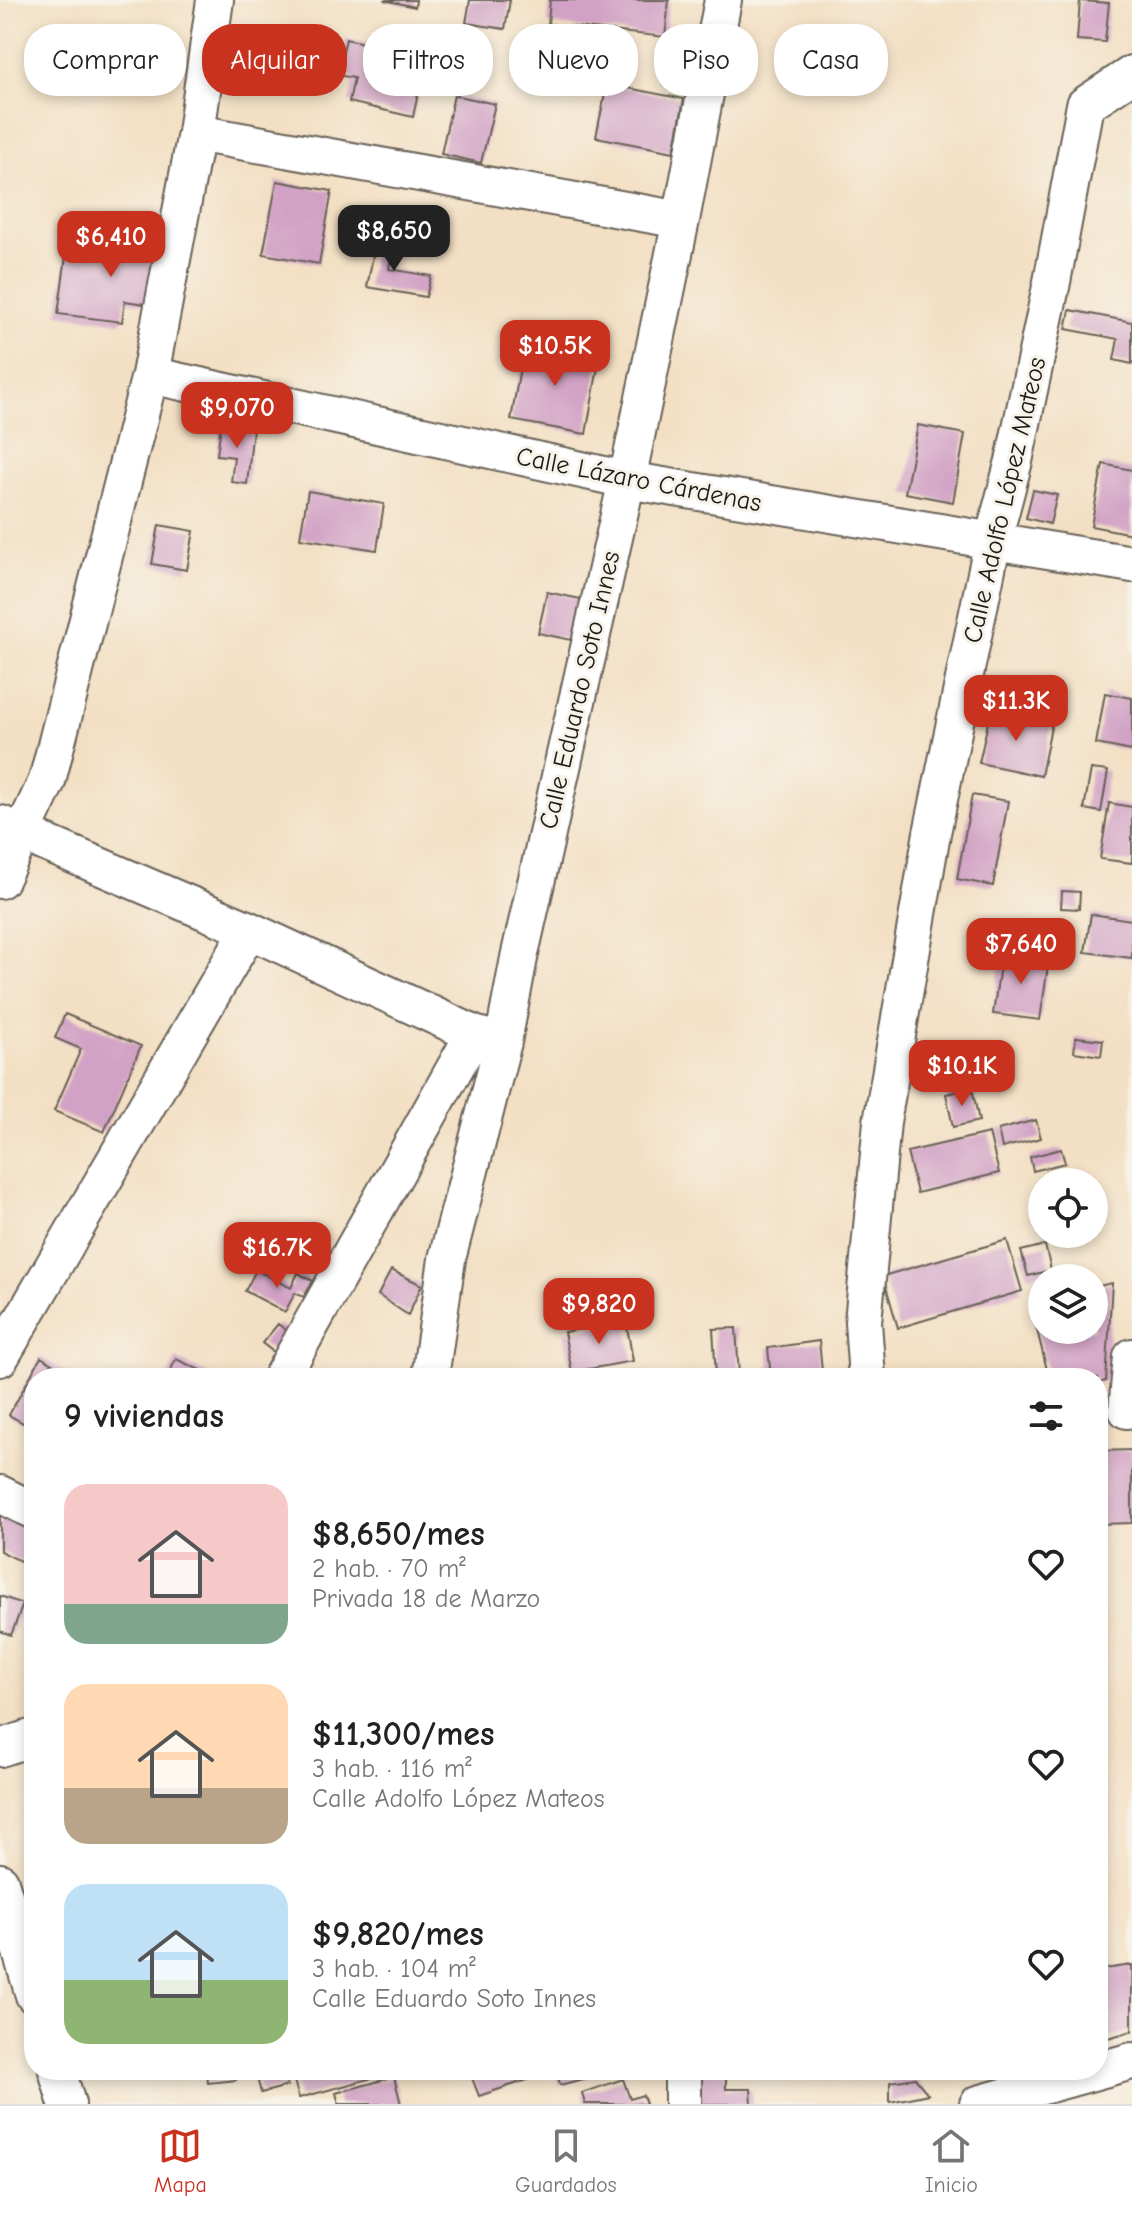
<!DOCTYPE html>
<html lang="es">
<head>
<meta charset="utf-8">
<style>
	:root { --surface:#fff; --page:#f6f6f6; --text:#222; --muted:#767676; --line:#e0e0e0; --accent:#c8321e }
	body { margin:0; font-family:"Comic Neue",sans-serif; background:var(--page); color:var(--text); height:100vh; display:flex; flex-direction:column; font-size:30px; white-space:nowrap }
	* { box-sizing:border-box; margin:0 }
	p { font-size:26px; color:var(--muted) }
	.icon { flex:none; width:44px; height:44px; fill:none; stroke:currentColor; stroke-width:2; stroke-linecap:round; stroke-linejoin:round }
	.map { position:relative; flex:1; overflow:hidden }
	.sheet { position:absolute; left:24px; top:1368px; width:1084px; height:712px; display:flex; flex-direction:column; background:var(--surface); border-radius:32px; box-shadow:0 4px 12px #0003 }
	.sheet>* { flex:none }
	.banner { position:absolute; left:24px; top:24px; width:1084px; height:72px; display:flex; gap:16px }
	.buttons { position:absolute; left:1028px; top:1168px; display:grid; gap:16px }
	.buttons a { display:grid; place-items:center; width:80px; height:80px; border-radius:50%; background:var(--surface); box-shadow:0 4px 12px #0003; font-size:40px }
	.price { position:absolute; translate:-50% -68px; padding:0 18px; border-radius:16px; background:var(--accent); color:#fff; font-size:26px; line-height:52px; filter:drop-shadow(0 2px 4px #0008) }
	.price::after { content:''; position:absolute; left:50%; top:48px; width:24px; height:18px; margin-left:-12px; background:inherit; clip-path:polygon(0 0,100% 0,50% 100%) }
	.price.current { background:#222; color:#fff }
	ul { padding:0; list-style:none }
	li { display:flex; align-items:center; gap:24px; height:200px; padding:0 40px }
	li span { display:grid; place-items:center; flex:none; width:224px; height:160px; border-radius:24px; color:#555 }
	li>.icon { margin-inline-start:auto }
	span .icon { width:96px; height:96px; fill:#fffc; stroke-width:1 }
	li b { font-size:34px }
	h2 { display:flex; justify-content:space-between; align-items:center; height:96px; padding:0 40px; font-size:34px }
	.chip { padding:0 28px; border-radius:32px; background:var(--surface); box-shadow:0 4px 12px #0003; font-size:28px; line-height:72px }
	.chip.current { background:var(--accent); color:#fff }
	.dock { display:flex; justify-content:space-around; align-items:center; height:112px; border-top:2px solid var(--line); background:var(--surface); font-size:22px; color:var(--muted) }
	.dock a { display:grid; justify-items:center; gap:4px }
	.dock .current { color:var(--accent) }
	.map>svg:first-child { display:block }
</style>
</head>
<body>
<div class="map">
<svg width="1132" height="2104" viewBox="0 0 1132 2104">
	<rect width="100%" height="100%" fill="#f7f3e8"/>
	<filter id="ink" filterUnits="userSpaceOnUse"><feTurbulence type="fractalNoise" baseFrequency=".0125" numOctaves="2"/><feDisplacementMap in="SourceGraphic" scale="16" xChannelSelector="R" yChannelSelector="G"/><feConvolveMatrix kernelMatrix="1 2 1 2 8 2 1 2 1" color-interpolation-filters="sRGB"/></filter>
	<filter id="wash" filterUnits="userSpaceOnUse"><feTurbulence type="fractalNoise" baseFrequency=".006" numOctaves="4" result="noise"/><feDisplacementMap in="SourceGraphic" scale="32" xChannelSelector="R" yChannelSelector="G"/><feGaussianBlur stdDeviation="1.8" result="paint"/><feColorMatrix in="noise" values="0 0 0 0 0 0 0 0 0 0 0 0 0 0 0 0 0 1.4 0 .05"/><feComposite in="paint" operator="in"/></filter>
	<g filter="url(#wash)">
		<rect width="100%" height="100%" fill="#f3dfc3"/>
		<g id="blocks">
			<path fill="#d1a2c5" d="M384 0H416L415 7Z
				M470 0H510L505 29 466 23Z
				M550 0H669L665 37 548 24Z
				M1080 1 1109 3 1105 42 1077 40Z
				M346 39 426 57 413 117 349 102 354 78 337 75Z
				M607 84 684 99 674 152 596 137Z
				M454 95 495 104 481 163 441 154Z
				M277 181 332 191 319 264 263 254Z
				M63 219 80 221 76 251 58 248Z
				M377 235 394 238 389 269 431 276 426 297 367 287Z
				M83 237 166 248 158 306 125 301 122 322 58 314 66 256 80 258Z
				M1070 310 1132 322V364L1114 360 1118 339 1066 329Z
				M524 344 600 356 586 434 511 420Z
				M221 424 253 428 247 484 231 482 234 457 217 455Z
				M918 425 965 434 953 502 905 493Z
				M1103 464 1132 470V534L1091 526Z
				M1033 490 1057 495 1050 524 1026 518Z
				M308 491 384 504 377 550 300 538Z
				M159 525 194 531 187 570 152 564Z
				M547 592 590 601 581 642 538 633Z
				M1105 693 1132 698V751L1096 744Z
				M991 709 1052 722 1041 776 979 763Z
				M1091 769 1108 771 1101 812 1084 809Z
				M972 795 1008 801 993 886 957 879Z
				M1109 803 1132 807V863L1100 859Z
				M1062 891 1080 892 1079 909 1061 908Z
				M1091 914 1132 920V958L1085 952Z
				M1002 952 1049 959 1040 1020 993 1014Z
				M65 1014 141 1046 104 1132 54 1111 81 1049 55 1038Z
				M1076 1037 1103 1040 1101 1056 1074 1052Z
				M972 1088 979 1121 953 1127 946 1094Z
				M1036 1120 1041 1138 1002 1148 998 1130Z
				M989 1133 999 1173 917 1193 907 1152Z
				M1061 1149 1065 1163 1033 1171 1030 1157Z
				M1007 1240 1022 1291 898 1328 883 1276Z
				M1045 1245 1051 1270 1028 1276 1021 1251Z
				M256 1270 291 1288 298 1273 313 1281 304 1297 295 1293 285 1312 245 1291Z
				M391 1270 422 1285 408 1315 378 1295Z
				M1112 1283 1106 1381 1098 1383V1378H1049L1030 1302 1042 1299V1330H1094V1287Z
				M626 1321 633 1361 572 1372 564 1332Z
				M278 1324 301 1342 285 1361 262 1343Z
				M736 1328 739 1375 716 1376 713 1329Z
				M819 1341 822 1370 771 1377 768 1348Z
				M41 1357 75 1378H34V1429L9 1415Z
				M176 1359 217 1378H167Z
				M1132 1450V1523L1098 1524V1451Z
				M0 1512 34 1529V1568L0 1551Z
				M0 1596 23 1604 11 1635 0 1631Z
				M1132 1965V2031L1098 2041V1970Z
				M207 2070H235L236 2080 208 2083Z
				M271 2070H282L287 2086 261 2093 256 2074Z
				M291 2070H398V2071L299 2098Z
				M469 2070H527L530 2079 479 2096Z
				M556 2070H613V2071L560 2085Z
				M699 2070H726V2089H751L752 2104H699Z
				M394 2077 401 2104H339L336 2093Z
				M915 2078 928 2094 890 2102V2082Z
				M623 2079 630 2099 643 2095 646 2104H585L582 2093Z"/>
		</g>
	</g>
	<g filter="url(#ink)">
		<use href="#blocks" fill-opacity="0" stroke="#676056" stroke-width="2"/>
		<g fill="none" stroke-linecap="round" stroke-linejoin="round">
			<defs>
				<path id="street" d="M196 133 681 220
					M150 375 627 480 1132 564
					M1 824 249 930 474 1034 503 1042
					M0 880 47 781 150 375 196 133 215 0
					M0 1358 249 930
					M281 1378 474 1034
					M430 1378 447 1259 503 1042 519 958 627 480 681 220 723 0
					M867 1378 863 1322 882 1122 932 833 993 540 1014 461 1052 282 1085 105 1132 74
					M1127 1410 1132 1357
					M0 1494 34 1511
					M0 1748 34 1737
					M0 1882 34 1995
					M57 2070 67 2104
					M683 2070V2104
					M978 2104 1132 2061"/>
			</defs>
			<use href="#street" stroke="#676056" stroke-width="40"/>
			<use href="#street" stroke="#fff" stroke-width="36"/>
		</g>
	</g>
	<g text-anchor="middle" stroke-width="6" stroke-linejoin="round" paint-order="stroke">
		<g font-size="26" fill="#1c1c1c" stroke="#f7f3e8">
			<text transform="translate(639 479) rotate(11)" y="9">Calle Lázaro Cárdenas</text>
			<text transform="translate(1004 500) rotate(-77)" y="9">Calle Adolfo López Mateos</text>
			<text transform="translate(579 690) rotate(-77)" y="9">Calle Eduardo Soto Innes</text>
		</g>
	</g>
</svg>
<div class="buttons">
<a><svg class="icon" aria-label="locate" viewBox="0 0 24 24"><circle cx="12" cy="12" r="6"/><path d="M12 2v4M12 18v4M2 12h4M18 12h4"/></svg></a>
<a><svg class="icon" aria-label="layers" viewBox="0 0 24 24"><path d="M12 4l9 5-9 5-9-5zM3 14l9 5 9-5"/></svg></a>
</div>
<b class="price current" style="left:394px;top:273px">$8,650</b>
<b class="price" style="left:111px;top:279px">$6,410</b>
<b class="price" style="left:555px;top:388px">$10.5K</b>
<b class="price" style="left:237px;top:450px">$9,070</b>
<b class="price" style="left:1016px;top:743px">$11.3K</b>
<b class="price" style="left:1021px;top:986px">$7,640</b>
<b class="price" style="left:962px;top:1108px">$10.1K</b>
<b class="price" style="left:277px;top:1290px">$16.7K</b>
<b class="price" style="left:599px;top:1346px">$9,820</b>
<div class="banner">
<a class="chip">Comprar</a>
<a class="chip current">Alquilar</a>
<a class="chip">Filtros</a>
<a class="chip">Nuevo</a>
<a class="chip">Piso</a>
<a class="chip">Casa</a>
</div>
<section class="sheet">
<h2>9 viviendas<svg class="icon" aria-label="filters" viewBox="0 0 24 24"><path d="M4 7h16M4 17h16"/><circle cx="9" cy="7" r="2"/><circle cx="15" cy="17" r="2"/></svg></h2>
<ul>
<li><span style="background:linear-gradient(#f6c9c9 75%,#7fa58c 0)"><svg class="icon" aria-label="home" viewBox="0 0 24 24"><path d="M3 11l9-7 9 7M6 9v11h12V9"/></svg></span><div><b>$8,650/mes</b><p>2 hab. · 70 m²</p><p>Privada 18 de Marzo</p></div><svg class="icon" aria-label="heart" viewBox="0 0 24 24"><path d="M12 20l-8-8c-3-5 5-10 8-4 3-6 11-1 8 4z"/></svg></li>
<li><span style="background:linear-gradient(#ffd9b3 65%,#b9a48a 0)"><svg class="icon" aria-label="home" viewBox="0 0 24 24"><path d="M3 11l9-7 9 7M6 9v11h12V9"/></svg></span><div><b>$11,300/mes</b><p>3 hab. · 116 m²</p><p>Calle Adolfo López Mateos</p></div><svg class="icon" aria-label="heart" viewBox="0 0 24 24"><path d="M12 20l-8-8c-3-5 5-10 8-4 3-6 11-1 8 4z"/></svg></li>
<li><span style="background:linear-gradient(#bfe0f5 60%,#8fb573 0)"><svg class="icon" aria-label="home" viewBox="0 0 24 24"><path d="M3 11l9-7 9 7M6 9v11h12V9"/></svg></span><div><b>$9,820/mes</b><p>3 hab. · 104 m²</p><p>Calle Eduardo Soto Innes</p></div><svg class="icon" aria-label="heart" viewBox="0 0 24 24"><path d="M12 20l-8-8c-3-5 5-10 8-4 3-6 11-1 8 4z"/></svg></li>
</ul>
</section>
</div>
<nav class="dock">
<a class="current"><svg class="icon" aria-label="map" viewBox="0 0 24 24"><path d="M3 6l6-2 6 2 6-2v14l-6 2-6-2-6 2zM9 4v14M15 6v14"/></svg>Mapa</a>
<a><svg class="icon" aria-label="saved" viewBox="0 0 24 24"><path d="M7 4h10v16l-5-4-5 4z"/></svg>Guardados</a>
<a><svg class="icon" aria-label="home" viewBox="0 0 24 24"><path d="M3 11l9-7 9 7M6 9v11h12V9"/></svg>Inicio</a>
</nav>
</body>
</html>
